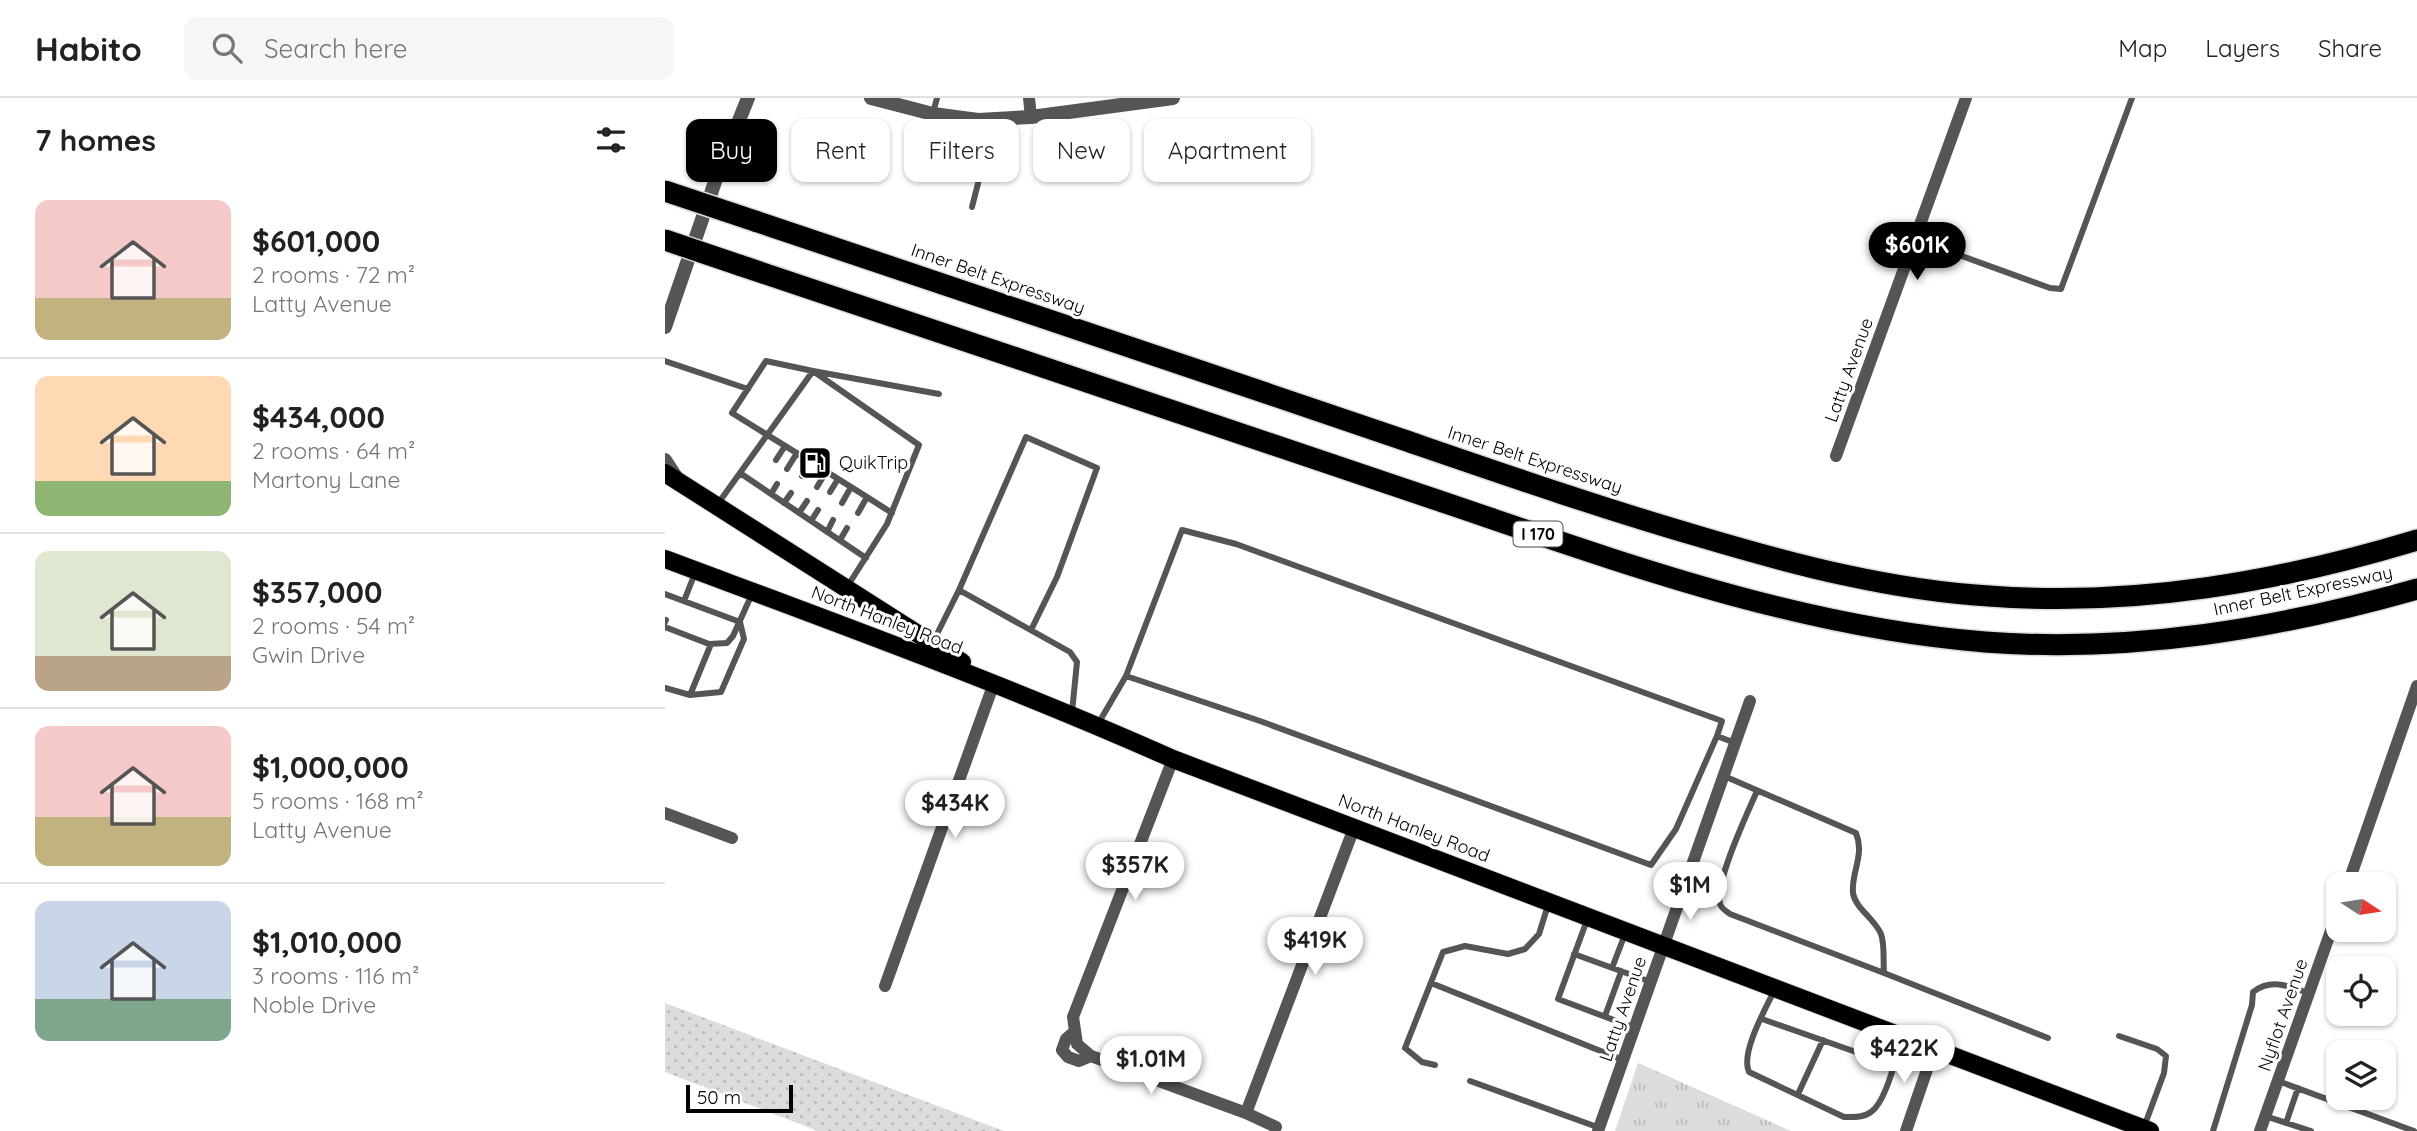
<!DOCTYPE html>
<html lang="en">
<head>
<meta charset="utf-8">
<style>
	:root { --surface:#fff; --page:#f6f6f6; --text:#222; --muted:#767676; --line:#e0e0e0; --accent:#000 }
	body { margin:0; font-family:Quicksand,sans-serif; background:var(--page); color:var(--text); height:100vh; display:flex; flex-direction:column; font-size:26px; white-space:nowrap }
	* { box-sizing:border-box; margin:0 }
	p { font-size:23px; color:var(--muted) }
	.icon { flex:none; width:38px; height:38px; fill:none; stroke:currentColor; stroke-width:2; stroke-linecap:round; stroke-linejoin:round }
	.map { position:relative; flex:1; overflow:hidden }
	.panel { display:flex; flex-direction:column; background:var(--surface); width:665px }
	.panel>* { flex:none }
	.hud { position:absolute; left:21px; top:21px; width:665px; height:63px; display:flex; gap:14px }
	.needle { width:46px; rotate:102deg }
	.controls { position:absolute; left:1661px; top:774px; display:grid; gap:14px }
	.controls a { display:grid; place-items:center; width:70px; height:70px; border-radius:14px; background:var(--surface); box-shadow:0 2px 5px #0004; font-size:35px }
	.scale { position:absolute; left:21px; bottom:18px; width:107px; box-sizing:border-box; padding-left:7px; border:4px solid #000; border-top:0; font-size:19px; line-height:24px; white-space:nowrap; color:#000; -webkit-text-stroke:5px #fff; paint-order:stroke }
	.price { position:absolute; translate:-50% -60px; padding:0 16px; border-radius:24px; background:#fff; color:#222; font-size:23px; line-height:46px; filter:drop-shadow(0 2px 4px #0008) }
	.price::after { content:''; position:absolute; left:50%; top:42px; width:21px; height:16px; margin-left:-10px; background:inherit; clip-path:polygon(0 0,100% 0,50% 100%) }
	.price.current { background:var(--accent); color:#fff }
	ul { padding:0; list-style:none }
	li { display:flex; align-items:center; gap:21px; height:175px; padding:0 35px }
	li+li { border-top:2px solid var(--line) }
	li span { display:grid; place-items:center; flex:none; width:196px; height:140px; border-radius:14px; color:#555 }
	li>.icon { margin-inline-start:auto }
	span .icon { width:84px; height:84px; fill:#fffc; stroke-width:1 }
	li b { font-size:30px }
	h2 { display:flex; justify-content:space-between; align-items:center; height:84px; padding:0 35px; font-size:30px }
	.chip { padding:0 24px; border-radius:14px; background:var(--surface); box-shadow:0 2px 5px #0004; font-size:24px; line-height:63px }
	.chip.current { background:var(--accent); color:#fff }
	header { display:flex; align-items:center; gap:42px; box-sizing:border-box; height:98px; padding:0 35px; background:var(--surface); border-bottom:2px solid var(--line) }
	header strong { font-size:33px }
	nav { display:flex; gap:38px; margin-inline-start:auto; font-size:24px }
	.search { width:490px; height:63px; background:var(--page); display:flex; align-items:center; gap:18px; box-sizing:border-box; padding:0 24px; border-radius:14px; color:var(--muted); font-size:26px }
	main { display:flex; flex:1; min-height:0 }
	.map>svg:first-child { display:block }
</style>
</head>
<body>
<header>
<strong>Habito</strong>
<div class="search"><svg class="icon" aria-label="search" viewBox="0 0 24 24"><circle cx="10" cy="10" r="6"/><path d="M15 15l6 6"/></svg>Search here</div>
<nav><a>Map</a><a>Layers</a><a>Share</a></nav>
</header>
<main>
<section class="panel">
<h2>7 homes<svg class="icon" aria-label="filters" viewBox="0 0 24 24"><path d="M4 7h16M4 17h16"/><circle cx="9" cy="7" r="2"/><circle cx="15" cy="17" r="2"/></svg></h2>
<ul>
<li><span style="background:linear-gradient(#f6c9c9 70%,#c2b280 0)"><svg class="icon" aria-label="home" viewBox="0 0 24 24"><path d="M3 11l9-7 9 7M6 9v11h12V9"/></svg></span><div><b>$601,000</b><p>2 rooms · 72 m²</p><p>Latty Avenue</p></div></li>
<li><span style="background:linear-gradient(#ffd9b3 75%,#8fb573 0)"><svg class="icon" aria-label="home" viewBox="0 0 24 24"><path d="M3 11l9-7 9 7M6 9v11h12V9"/></svg></span><div><b>$434,000</b><p>2 rooms · 64 m²</p><p>Martony Lane</p></div></li>
<li><span style="background:linear-gradient(#dfe7d0 75%,#b9a48a 0)"><svg class="icon" aria-label="home" viewBox="0 0 24 24"><path d="M3 11l9-7 9 7M6 9v11h12V9"/></svg></span><div><b>$357,000</b><p>2 rooms · 54 m²</p><p>Gwin Drive</p></div></li>
<li><span style="background:linear-gradient(#f6c9c9 65%,#c2b280 0)"><svg class="icon" aria-label="home" viewBox="0 0 24 24"><path d="M3 11l9-7 9 7M6 9v11h12V9"/></svg></span><div><b>$1,000,000</b><p>5 rooms · 168 m²</p><p>Latty Avenue</p></div></li>
<li><span style="background:linear-gradient(#c9d6e8 70%,#7fa58c 0)"><svg class="icon" aria-label="home" viewBox="0 0 24 24"><path d="M3 11l9-7 9 7M6 9v11h12V9"/></svg></span><div><b>$1,010,000</b><p>3 rooms · 116 m²</p><p>Noble Drive</p></div></li>
</ul>
</section>
<div class="map">
<svg width="1752" height="1033" viewBox="0 0 1752 1033">
	<defs>
		<pattern id="grass-dots" width="8" height="8" patternUnits="userSpaceOnUse" patternTransform="scale(1.75)"><rect width="8" height="8" fill="#dcdcdc"/><path d="M2 2h.1M6 6h.1" fill="none" stroke="#bbb" stroke-width="1.8" stroke-linecap="round"/></pattern>
		<pattern id="park-tufts" width="24" height="20" patternUnits="userSpaceOnUse" patternTransform="scale(1.75)"><rect width="24" height="20" fill="#dcdcdc"/><path d="M3 7l-1-3M5 7V3M7 7l1-3M15 17l-1-3M17 17v-4M19 17l1-3" fill="none" stroke="#bbb"/></pattern>
	</defs>
	<rect width="100%" height="100%" fill="#fff"/>
	<path fill="url(#grass-dots)" d="M0 905 339 1033H153L0 974Z"/>
	<path fill="url(#park-tufts)" d="M973 965 1126 1033H950Z"/>
	<g fill="none" stroke-linecap="round" stroke-linejoin="round">
		<defs>
			<path id="primary" d="M0 375 297 564
				M0 461C171 525 342 587 508 661L1485 1033"/>
			<path id="motorway" d="M90 123C306 196 523 268 739 342 838 376 936 410 1036 439 1130 467 1226 492 1324 498 1470 509 1613 484 1752 442
				M74 167C304 244 533 321 763 399 944 460 1128 529 1320 544 1467 555 1611 531 1752 491"/>
		</defs>
		<use href="#primary" stroke="#dbdbdb" stroke-width="20"/>
		<use href="#motorway" stroke="#dbdbdb" stroke-width="24"/>
		<path stroke="#555" stroke-width="6" d="M268 15 272 0
			M307 109 320 58V22
			M1250 141 1385 190 1396 191 1467 0
			M0 263 83 291
			M111 362 120 348
			M122 371 132 355
			M75 375 201 460
			M137 378 146 364
			M152 389 161 374
			M165 394 173 381
			M106 396 112 386
			M119 405 126 395
			M177 405 186 389
			M52 407 148 273 101 263 67 315C120 348 174 381 227 415
			M134 415 142 403
			M193 415 202 399
			M146 423 153 412
			M162 434 168 422
			M175 442 182 430
			M182 489 222 426 254 347 148 273 274 296
			M294 492 361 339 432 370 392 479 366 532
			M0 496 75 524 79 541 56 594 25 597 0 590
			M19 503 30 475
			M0 524 1 522
			M0 529 44 546 62 545 68 538 87 496
			M268 544 294 492 405 554 412 564 407 614
			M461 578 517 432 571 446 1057 623 1052 638
			M25 597 46 546
			M433 626 461 578 595 623 986 767 1011 731 1052 638 1070 645
			M1059 678 1191 735C1200 757 1186 774 1188 795 1190 810 1210 821 1216 836 1220 847 1218 864 1219 875L1383 940
			M1092 693C1084 712 1046 791 1056 808 1058 812 1062 813 1065 816L1219 875
			M922 822 893 901 970 930
			M909 856 986 884
			M947 870 960 836
			M766 885 958 962
			M1110 891C1101 910 1075 955 1084 974L1179 1019C1188 1019 1198 1020 1206 1014 1221 1004 1231 959 1237 941
			M940 918 956 874
			M1097 921 1228 967
			M1454 938 1492 951 1501 958 1499 975 1479 1029
			M770 967 757 964 740 950 778 854 800 848 843 856 860 851 874 836 883 807
			M805 983 935 1030
			M1613 983 1749 1033
			M1133 996 1158 942
			M1600 1018 1646 1033
			M1621 1025 1633 990
			M1548 1033 1587 907 1588 894C1606 880 1624 888 1643 895"/>
		<path stroke="#555" stroke-width="12" d="M364 0 366 19
			M1171 358 1301 0
			M508 661 408 919 412 946 426 958 581 1015 611 1029
			M0 715 67 740
			M1683 786 1752 588
			M220 888 329 585
			M409 934 401 941 397 952 403 959 414 963 426 958
			M581 1015 689 730
			M933 1033 1085 603
			M1241 1033 1269 951
			M1595 1033 1673 813"/>
		<path stroke="#555" stroke-width="14" d="M206 0 268 16 313 22 366 19 508 0
			M0 229 53 75 83 0
			M0 362 13 382"/>
		<use href="#primary" stroke="#000" stroke-width="18"/>
		<use href="#motorway" stroke="#000" stroke-width="21"/>
		<defs>
			<path id="motorway-bridge" d="M0 93 90 123
				M0 142 74 167"/>
		</defs>
		<use href="#motorway-bridge" stroke="#dbdbdb" stroke-width="24" stroke-linecap="butt"/>
		<use href="#motorway-bridge" stroke="#000" stroke-width="21"/>
	</g>
	<defs>
		<symbol id="fuel-square" viewBox="-11 -11 22 22"><rect x="-9" y="-9" width="18" height="18" rx="4" fill="#000" stroke="#fff"/><path d="M-5.5-6h7V0h2V4h1.3V-2.5L3-4.5l.8-.8L6-3V5H2.5V1h-1V6h-7ZM-4.2-4.7v3.2H.2V-4.7Z" fill="#fff"/></symbol>
	</defs>
	<g fill-rule="evenodd">
		<use href="#fuel-square" x="131" y="346" width="38" height="38"/>
	</g>
	<g text-anchor="middle" stroke-width="6" stroke-linejoin="round" paint-order="stroke">
		<rect fill="#fff" stroke="#4c4c4c" stroke-width="2" x="848.5" y="423.5" width="49" height="25" rx="5"/>
		<g font-size="16" font-weight="bold" fill="#000">
			<text x="873" y="442">I 170</text>
		</g>
		<g font-size="18" fill="#000" stroke="#fff">
			<text transform="translate(333 181) rotate(19)" y="6">Inner Belt Expressway</text>
			<text transform="translate(1184 272) rotate(-70)" y="6">Latty Avenue</text>
			<text transform="translate(870 362) rotate(18)" y="6">Inner Belt Expressway</text>
			<text transform="translate(1638 493) rotate(-12)" y="6">Inner Belt Expressway</text>
			<text transform="translate(222 522) rotate(21)" y="6">North Hanley Road</text>
			<text transform="translate(749 730) rotate(21)" y="6">North Hanley Road</text>
			<text transform="translate(958 911) rotate(-71)" y="6">Latty Avenue</text>
			<text transform="translate(1618 917) rotate(-71)" y="6">Nyflot Avenue</text>
		</g>
		<g font-size="18" fill="#000" stroke="#fff" text-anchor="start">
			<text x="174" y="371">QuikTrip</text>
		</g>
	</g>
</svg>
<div class="controls">
<a><svg class="needle" viewBox="-14 -14 28 28"><path d="M0-13l5 13h-10z" fill="#e53935"/><path d="M0 13l5-13h-10z" fill="#767676"/></svg></a>
<a><svg class="icon" aria-label="locate" viewBox="0 0 24 24"><circle cx="12" cy="12" r="6"/><path d="M12 2v4M12 18v4M2 12h4M18 12h4"/></svg></a>
<a><svg class="icon" aria-label="layers" viewBox="0 0 24 24"><path d="M12 4l9 5-9 5-9-5zM3 14l9 5 9-5"/></svg></a>
</div>
<div class="scale">50 m</div>
<b class="price current" style="left:1252px;top:184px">$601K</b>
<b class="price" style="left:290px;top:742px">$434K</b>
<b class="price" style="left:470px;top:804px">$357K</b>
<b class="price" style="left:1025px;top:824px">$1M</b>
<b class="price" style="left:650px;top:879px">$419K</b>
<b class="price" style="left:1239px;top:987px">$422K</b>
<b class="price" style="left:486px;top:998px">$1.01M</b>
<div class="hud">
<a class="chip current">Buy</a>
<a class="chip">Rent</a>
<a class="chip">Filters</a>
<a class="chip">New</a>
<a class="chip">Apartment</a>
</div>
</div>
</main>
</body>
</html>
